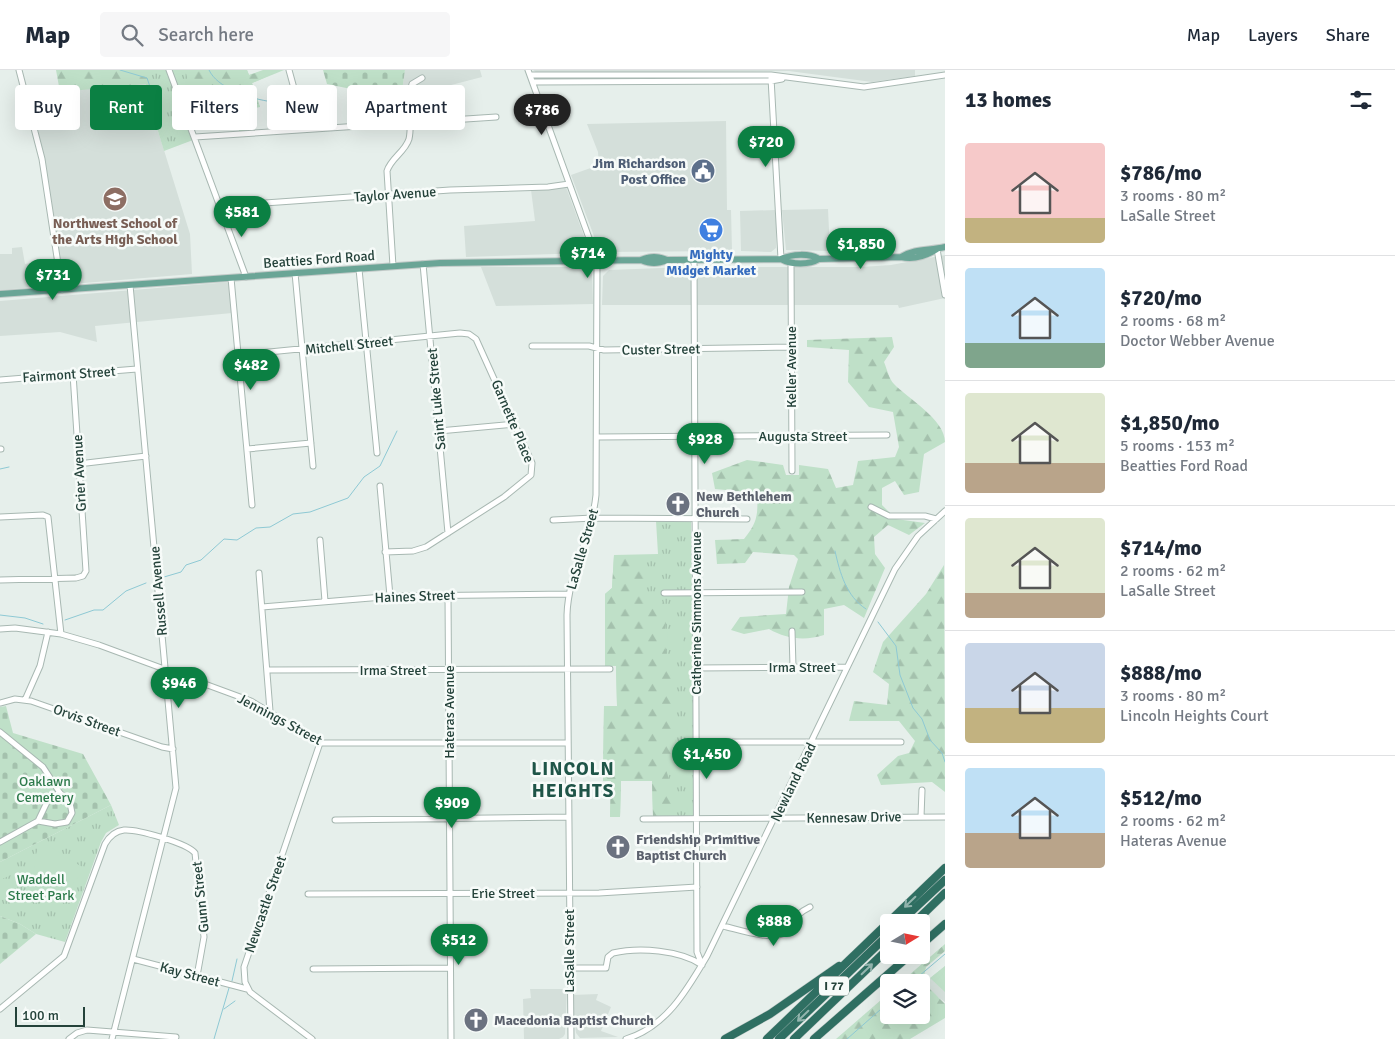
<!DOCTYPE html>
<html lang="en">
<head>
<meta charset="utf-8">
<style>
	:root { --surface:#fff; --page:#f6f6f7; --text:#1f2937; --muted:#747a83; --line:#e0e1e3; --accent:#0b8043 }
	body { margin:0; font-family:Signika,sans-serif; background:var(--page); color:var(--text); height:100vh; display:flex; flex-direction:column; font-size:19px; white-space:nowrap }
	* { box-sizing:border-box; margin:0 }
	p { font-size:16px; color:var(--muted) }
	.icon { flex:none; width:28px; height:28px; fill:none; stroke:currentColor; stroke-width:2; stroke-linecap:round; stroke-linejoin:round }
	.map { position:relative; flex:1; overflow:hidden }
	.side { display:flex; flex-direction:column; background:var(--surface); width:450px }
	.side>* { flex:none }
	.guide { position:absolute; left:15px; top:15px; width:475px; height:45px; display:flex; gap:10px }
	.needle { width:32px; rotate:80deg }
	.fabs { position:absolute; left:880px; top:844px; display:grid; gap:10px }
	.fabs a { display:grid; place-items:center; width:50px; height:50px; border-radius:5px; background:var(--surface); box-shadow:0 5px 20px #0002; font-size:25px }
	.scale { position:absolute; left:15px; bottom:12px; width:70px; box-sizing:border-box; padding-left:5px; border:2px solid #24423a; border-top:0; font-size:14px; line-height:18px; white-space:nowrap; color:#24423a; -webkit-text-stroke:4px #f7fbf9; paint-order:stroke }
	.price { position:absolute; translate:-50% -42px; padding:0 11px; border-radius:18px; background:var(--accent); color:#fff; font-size:16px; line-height:32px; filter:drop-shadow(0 1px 2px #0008) }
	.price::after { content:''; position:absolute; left:50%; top:30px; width:15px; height:11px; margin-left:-8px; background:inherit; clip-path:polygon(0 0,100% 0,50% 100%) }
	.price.selected { background:#222; color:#fff }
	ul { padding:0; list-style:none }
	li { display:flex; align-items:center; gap:15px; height:125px; padding:0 20px }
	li+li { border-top:1px solid var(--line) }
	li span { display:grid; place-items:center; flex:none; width:140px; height:100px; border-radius:5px; color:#555 }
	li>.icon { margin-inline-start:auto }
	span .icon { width:60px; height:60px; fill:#fffc; stroke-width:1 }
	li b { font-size:21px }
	h2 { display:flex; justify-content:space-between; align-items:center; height:60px; padding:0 20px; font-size:21px }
	.tag { padding:0 18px; border-radius:5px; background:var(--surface); box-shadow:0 5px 20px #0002; font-size:18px; line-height:45px }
	.tag.selected { background:var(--accent); color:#fff }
	header { display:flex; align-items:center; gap:30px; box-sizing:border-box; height:70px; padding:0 25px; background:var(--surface); border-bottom:1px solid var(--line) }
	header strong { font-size:24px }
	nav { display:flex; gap:28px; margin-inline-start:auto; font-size:18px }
	.search { width:350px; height:45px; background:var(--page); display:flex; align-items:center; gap:12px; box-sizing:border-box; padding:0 18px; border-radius:5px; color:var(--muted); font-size:19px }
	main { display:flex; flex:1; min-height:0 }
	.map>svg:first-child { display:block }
</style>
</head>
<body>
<header>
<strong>Map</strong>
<div class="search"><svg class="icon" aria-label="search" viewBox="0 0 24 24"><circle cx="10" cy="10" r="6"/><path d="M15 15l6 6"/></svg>Search here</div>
<nav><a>Map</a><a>Layers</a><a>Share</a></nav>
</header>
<main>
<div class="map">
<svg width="945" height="969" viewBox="0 0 945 969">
	<defs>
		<pattern id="grass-tufts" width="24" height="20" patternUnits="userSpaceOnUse" patternTransform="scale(1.25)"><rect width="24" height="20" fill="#bfe0c8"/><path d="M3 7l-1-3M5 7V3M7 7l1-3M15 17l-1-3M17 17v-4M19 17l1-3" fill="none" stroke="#a4c1ad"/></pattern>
		<pattern id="forest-firs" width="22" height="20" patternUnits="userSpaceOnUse" patternTransform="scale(1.25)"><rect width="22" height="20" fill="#bfe0c8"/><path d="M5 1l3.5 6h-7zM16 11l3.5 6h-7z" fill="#a4c1ad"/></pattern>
		<pattern id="cemetery-stones" width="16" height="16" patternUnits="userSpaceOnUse" patternTransform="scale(1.25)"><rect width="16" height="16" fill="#bfe0c8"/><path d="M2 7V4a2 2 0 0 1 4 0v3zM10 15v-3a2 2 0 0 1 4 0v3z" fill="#a4c1ad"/></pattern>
	</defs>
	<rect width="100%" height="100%" fill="#e6efeb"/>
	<path fill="#d4dfda" d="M405 0H480L482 7 401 28Z
		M533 0H915V6L872 12 789 1 537 3Z
		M148 13 154 48 190 164 192 204 0 220V184H12V178L22 177 25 194 60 188 45 93 30 22Z
		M726 51 727 140H731L732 181 600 182 571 105 599 95 598 82 587 54Z
		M566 117 588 177 586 183 466 187 464 156 535 151 531 120Z
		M828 139 830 181 786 180 782 140Z
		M776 140V178L771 182 741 181 740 141Z
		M945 185V228L899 238 898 235H602L603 206 609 200 688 197H861L891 195Z
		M481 197H589L592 201 593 234 496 236Z
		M230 212 232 243 95 256 97 272 60 262 0 266V231Z
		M945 896V932L921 916Z
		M530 919H567L565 964 563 967 559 969H524L523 929 531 928Z
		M598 924 596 930 611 937 601 961 618 967 580 968 576 963 572 925Z"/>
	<path fill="url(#grass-tufts)" d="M56 0H247L249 5 263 0H284L252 13 260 37 246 39 247 61H239L237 40 178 35 193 70 164 81 154 48 148 13Z
		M656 451 691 452 695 746H653L652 711H621L620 747H610L611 711H603L604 636H617L616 596H605V524L612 518 614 485 658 484Z
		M111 735 119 755 106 763 101 772 65 872 36 864 20 854 0 846V792Z"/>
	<path fill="url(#forest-firs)" d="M56 0H132L134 5 146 7 149 10 157 43 152 49 146 14 60 22Z
		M185 0H247L249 5 266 0 268 6 252 13 260 37 246 39 247 52H239L237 40 196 36Z
		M892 267 894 277 884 292C887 299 889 309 894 314 907 328 945 349 945 372L924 384 919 422 904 425 895 411 882 418V435L896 449 925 453 909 465 888 455 874 467 875 484 885 498 864 548 844 535 824 539V565C805 571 786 569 769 559L744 564 731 560 740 547 786 544 789 517 798 489 794 485 753 482 745 493 717 494 715 470 744 469C758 452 758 444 757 423L715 419 712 403 747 390 783 395 786 405H799V395L828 399 836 418 853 415 858 391 895 387 899 377 893 342 869 337 848 312 849 280 807 277V270Z
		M614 485H644V521L658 525 662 530 666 552 664 571 671 606 670 625 673 633 670 648 676 660V686L667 702 669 711 675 714 670 740 664 746H653L652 711H621L620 747H610L611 711H603L604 636H617L616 596H605V524L612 518Z
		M944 495 945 722 932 712 881 715 877 705 898 686 909 683 915 671 899 651H849L854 631 887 635 889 614 873 602 883 572 926 524Z
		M945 874V881L926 897 923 912 945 934V948L910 969H836L889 923V945H921V912H901Z"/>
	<path fill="url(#cemetery-stones)" d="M323 0H405L401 28H407L404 35 399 29 327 14Z
		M6 636 13 663 83 684 111 735 0 792V637Z
		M0 846 20 854 36 864 0 894Z"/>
	<path fill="#bfe0c8" d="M667 562H683L684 580H668Z
		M40 773H44L82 797V802L56 836C50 832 42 826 38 820 32 808 34 785 40 773Z
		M8 793 13 804 0 810V797Z
		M945 896V922L930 908Z"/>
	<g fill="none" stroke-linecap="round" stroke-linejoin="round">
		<path stroke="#8ec9d4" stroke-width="1" d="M120 0 147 8 158 40 156 45
			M209 0C217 18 249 28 267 31
			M0 399 9 397
			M835 481C840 503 846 526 866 539
			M164 507 181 502 186 495 201 490 224 469 237 470 256 458 270 457 293 444 310 442 348 428 364 407 380 396 397 361
			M0 545 25 548 43 554
			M65 550 94 540H103L126 521 146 513
			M878 552 896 576 900 605 913 638 922 649 930 670 942 683 945 692
			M232 911 237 889
			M912 912 945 884
			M224 939 235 931
			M214 969 229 918
			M847 969 889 932"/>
		<defs>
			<path id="minor" d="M19 0 42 89 62 220
				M169 0 246 207
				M289 0 295 22 298 60
				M528 0 597 190 596 425C592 466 568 504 567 545L571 969
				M530 5H771L864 17 945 5
				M771 8 781 189
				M533 12 771 11 782 9
				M195 67 496 47
				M220 136 450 120 548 117 569 114
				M937 179 945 225
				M694 190 697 882 702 895
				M791 193 792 401
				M423 194 448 463
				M393 196 387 101C391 88 405 82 409 69 413 51 406 32 412 14L422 8
				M359 199 377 383
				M295 203 313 396
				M231 208 252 435
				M532 276H589L604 280 791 277
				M238 285 460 263 469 264 476 269 532 393 531 405 504 427 426 477 413 481 385 482
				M0 310 137 299
				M439 361 515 354
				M598 367 887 365
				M0 379H1
				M247 379 311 373
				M78 394 146 386
				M380 416 390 526
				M871 437 889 446H925L936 449
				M0 447 43 445 48 447 61 564
				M553 450 593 448 747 449
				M320 470 325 531
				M259 503 270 641
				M0 510 76 508 83 506 86 501 73 304
				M664 523 802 522
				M448 525 451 969
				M262 537 395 526 569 524
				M0 559 15 558 61 564 99 575 251 631 320 673H568
				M792 561 793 597
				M696 598 847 597
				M267 600 610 599
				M25 630 40 596 48 562
				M0 633 15 629 31 631 162 677 173 679
				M0 662 43 697 60 723 70 733 72 743 67 752 55 754 38 751 0 772
				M696 672H901
				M921 747 922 720
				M643 749 945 747
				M335 750 568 747
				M38 751 49 728 60 723
				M308 824 599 823 697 817
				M723 856C737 859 774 872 785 862 797 851 792 846 810 837
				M133 889 247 919
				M569 898H606L608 887 613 883C639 877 680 880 702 895
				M313 899 449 898
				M0 939 64 886 105 774C109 767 115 761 124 760 137 759 187 773 195 783L204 867 197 906
				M69 969 77 963 87 960 176 967
				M112 969 176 718 130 215
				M312 969 250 922 245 912 244 897 320 673
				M626 969C666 957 687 920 707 886L895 499 918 466 945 441"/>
			<path id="major" d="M901 187C916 178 929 181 945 177
				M781 189C792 184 809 183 819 189L901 187C914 190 926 186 937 179
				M641 190C651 194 657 194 667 190
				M0 224 440 193 641 190C651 186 657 186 667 190L781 189C792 195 809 195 819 189"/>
			<path id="highway" d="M900 852 945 810
				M915 852 945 823
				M921 875 945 854
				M725 969 770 944 839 896
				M767 969 945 798
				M779 969 889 864
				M794 969 889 878
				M814 969 910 885"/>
		</defs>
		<use href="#minor" stroke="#a8b8b2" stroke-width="7"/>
		<use href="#major" stroke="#c2cac8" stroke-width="8"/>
		<use href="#highway" stroke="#c2cac8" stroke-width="9"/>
		<use href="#minor" stroke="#fff" stroke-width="5"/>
		<use href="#major" stroke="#6aa596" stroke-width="6"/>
		<use href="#highway" stroke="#2f6f62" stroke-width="8"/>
	</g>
	<defs><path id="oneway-shaft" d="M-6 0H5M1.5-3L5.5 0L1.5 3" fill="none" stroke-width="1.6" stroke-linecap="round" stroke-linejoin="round" transform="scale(1.25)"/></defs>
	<g stroke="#93b5ae">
		<use href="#oneway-shaft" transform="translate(910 832) rotate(136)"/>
		<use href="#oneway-shaft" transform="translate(867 899) rotate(-44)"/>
		<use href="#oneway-shaft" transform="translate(803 946) rotate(136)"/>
	</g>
	<defs>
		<symbol id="civic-disc" viewBox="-11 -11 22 22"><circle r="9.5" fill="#5c6f8a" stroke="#f7fbf9"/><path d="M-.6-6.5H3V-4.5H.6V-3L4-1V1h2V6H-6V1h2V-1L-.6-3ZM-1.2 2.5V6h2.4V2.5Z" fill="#fff"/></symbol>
		<symbol id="school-disc" viewBox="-11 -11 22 22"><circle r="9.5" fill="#8d6e63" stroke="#f7fbf9"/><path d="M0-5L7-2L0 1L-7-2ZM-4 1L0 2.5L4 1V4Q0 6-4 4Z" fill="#fff"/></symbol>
		<symbol id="supermarket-disc" viewBox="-11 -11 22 22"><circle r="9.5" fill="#3f7fe0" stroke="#f7fbf9"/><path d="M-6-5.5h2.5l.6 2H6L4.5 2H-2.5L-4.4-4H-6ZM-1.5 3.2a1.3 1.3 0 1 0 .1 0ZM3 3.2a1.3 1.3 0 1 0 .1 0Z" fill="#fff"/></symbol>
		<symbol id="church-disc" viewBox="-11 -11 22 22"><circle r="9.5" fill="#6b7280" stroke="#f7fbf9"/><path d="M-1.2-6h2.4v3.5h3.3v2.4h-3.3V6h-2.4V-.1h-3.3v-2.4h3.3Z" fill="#fff"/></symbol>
	</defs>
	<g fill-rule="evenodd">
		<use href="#civic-disc" x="689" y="87" width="28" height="28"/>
		<use href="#school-disc" x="101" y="115" width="28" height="28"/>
		<use href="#supermarket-disc" x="697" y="146" width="28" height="28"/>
		<use href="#church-disc" x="664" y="420" width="28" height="28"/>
		<use href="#church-disc" x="604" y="763" width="28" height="28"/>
		<use href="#church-disc" x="462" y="936" width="28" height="28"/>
	</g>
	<g text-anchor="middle" stroke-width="5" stroke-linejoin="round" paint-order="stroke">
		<rect fill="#f7fbf9" stroke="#637a73" stroke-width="1" x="819" y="906.5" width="30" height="19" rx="4"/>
		<g font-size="12" font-weight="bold" fill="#24423a">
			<text x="834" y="920">I 77</text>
		</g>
		<g font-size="14" font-weight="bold" fill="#4e5e75" stroke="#f7fbf9" text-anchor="end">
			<text x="686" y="98">Jim Richardson<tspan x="686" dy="16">Post Office</tspan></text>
		</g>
		<g font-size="14" fill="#24423a" stroke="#f7fbf9">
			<text transform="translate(395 124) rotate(-4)" y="5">Taylor Avenue</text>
			<text transform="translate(319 189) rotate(-4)" y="5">Beatties Ford Road</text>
			<text transform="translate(349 275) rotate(-6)" y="5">Mitchell Street</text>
			<text transform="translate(661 279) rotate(-1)" y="5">Custer Street</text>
			<text transform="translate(791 297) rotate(-90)" y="5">Keller Avenue</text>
			<text transform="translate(69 304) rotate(-4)" y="5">Fairmont Street</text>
			<text transform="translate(436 329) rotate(-95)" y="5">Saint Luke Street</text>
			<text transform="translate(513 351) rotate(67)" y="5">Garnette Place</text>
			<text x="803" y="371">Augusta Street</text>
			<text transform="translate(79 403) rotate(-93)" y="5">Grier Avenue</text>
			<text transform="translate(582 479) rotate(-74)" y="5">LaSalle Street</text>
			<text transform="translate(158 521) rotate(-95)" y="5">Russell Avenue</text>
			<text transform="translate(415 526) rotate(-2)" y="5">Haines Street</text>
			<text transform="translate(696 543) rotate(-90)" y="5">Catherine Simmons Avenue</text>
			<text x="802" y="602">Irma Street</text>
			<text x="393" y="605">Irma Street</text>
			<text transform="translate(449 642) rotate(-90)" y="5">Hateras Avenue</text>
			<text transform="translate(280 649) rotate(28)" y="5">Jennings Street</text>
			<text transform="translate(87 650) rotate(20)" y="5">Orvis Street</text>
			<text transform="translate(793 712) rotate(-64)" y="5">Newland Road</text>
			<text transform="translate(854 747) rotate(-1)" y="5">Kennesaw Drive</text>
			<text x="503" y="828">Erie Street</text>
			<text transform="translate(200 827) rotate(-96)" y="5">Gunn Street</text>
			<text transform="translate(265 834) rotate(-71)" y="5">Newcastle Street</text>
			<text transform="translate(569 881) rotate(-90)" y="5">LaSalle Street</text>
			<text transform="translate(190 904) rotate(15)" y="5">Kay Street</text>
		</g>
		<g font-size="14" font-weight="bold" fill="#785e54" stroke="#f7fbf9">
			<text x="115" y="158">Northwest School of<tspan x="115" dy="16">the Arts High School</tspan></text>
		</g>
		<g font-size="14" font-weight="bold" fill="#366cbe" stroke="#f7fbf9">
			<text x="711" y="189">Mighty<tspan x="711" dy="16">Midget Market</tspan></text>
		</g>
		<g font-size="14" font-weight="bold" fill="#5b616d" stroke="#f7fbf9" text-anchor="start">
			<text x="696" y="431">New Bethlehem<tspan x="696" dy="16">Church</tspan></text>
			<text x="636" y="774">Friendship Primitive<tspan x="636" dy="16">Baptist Church</tspan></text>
			<text x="494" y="955">Macedonia Baptist Church</text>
		</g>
		<g font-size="14" fill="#2d7a4b" stroke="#f7fbf9">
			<text x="45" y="716">Oaklawn<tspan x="45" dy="16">Cemetery</tspan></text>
			<text x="41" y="814">Waddell<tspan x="41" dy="16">Street Park</tspan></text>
		</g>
		<g font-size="19" font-weight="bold" letter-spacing="1" fill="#1f5548" stroke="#f7fbf9">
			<text x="573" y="705">LINCOLN<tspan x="573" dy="22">HEIGHTS</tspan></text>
		</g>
	</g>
</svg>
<div class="fabs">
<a><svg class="needle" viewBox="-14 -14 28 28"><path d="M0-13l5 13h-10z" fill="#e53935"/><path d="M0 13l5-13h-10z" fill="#747a83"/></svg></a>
<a><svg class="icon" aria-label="layers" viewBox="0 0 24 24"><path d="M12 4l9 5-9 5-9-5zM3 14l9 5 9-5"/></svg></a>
</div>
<div class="scale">100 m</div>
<b class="price selected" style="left:542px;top:66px">$786</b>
<b class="price" style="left:766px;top:98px">$720</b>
<b class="price" style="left:242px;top:168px">$581</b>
<b class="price" style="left:861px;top:200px">$1,850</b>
<b class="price" style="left:588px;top:209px">$714</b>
<b class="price" style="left:53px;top:231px">$731</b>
<b class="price" style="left:251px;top:321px">$482</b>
<b class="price" style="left:705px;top:395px">$928</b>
<b class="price" style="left:179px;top:639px">$946</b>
<b class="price" style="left:707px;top:710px">$1,450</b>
<b class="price" style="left:452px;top:759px">$909</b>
<b class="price" style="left:774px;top:877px">$888</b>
<b class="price" style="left:459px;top:896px">$512</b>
<div class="guide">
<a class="tag">Buy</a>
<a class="tag selected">Rent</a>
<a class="tag">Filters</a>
<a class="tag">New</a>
<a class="tag">Apartment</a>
</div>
</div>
<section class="side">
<h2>13 homes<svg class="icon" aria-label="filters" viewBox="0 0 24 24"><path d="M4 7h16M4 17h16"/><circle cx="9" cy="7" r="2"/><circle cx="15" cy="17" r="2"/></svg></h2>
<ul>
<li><span style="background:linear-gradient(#f6c9c9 75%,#c2b280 0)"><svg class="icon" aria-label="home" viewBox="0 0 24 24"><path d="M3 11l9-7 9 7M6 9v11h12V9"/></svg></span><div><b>$786/mo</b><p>3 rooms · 80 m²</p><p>LaSalle Street</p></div></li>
<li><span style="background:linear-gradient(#bfe0f5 75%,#7fa58c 0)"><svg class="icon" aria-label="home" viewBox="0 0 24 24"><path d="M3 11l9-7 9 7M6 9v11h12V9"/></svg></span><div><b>$720/mo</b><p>2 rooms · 68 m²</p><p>Doctor Webber Avenue</p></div></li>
<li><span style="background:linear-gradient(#dfe7d0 70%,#b9a48a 0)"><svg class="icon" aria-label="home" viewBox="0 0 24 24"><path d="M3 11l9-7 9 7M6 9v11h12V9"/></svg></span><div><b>$1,850/mo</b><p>5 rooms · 153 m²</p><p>Beatties Ford Road</p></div></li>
<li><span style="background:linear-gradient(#dfe7d0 75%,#b9a48a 0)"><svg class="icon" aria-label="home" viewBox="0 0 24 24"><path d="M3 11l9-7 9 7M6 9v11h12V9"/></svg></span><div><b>$714/mo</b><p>2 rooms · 62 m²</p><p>LaSalle Street</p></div></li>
<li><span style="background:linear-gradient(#c9d6e8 65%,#c2b280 0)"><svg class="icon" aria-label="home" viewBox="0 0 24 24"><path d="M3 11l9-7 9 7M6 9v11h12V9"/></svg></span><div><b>$888/mo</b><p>3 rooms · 80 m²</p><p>Lincoln Heights Court</p></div></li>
<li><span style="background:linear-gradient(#bfe0f5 65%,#b9a48a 0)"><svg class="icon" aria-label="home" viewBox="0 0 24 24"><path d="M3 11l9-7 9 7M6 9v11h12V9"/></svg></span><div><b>$512/mo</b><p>2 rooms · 62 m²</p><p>Hateras Avenue</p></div></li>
</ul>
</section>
</main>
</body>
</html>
